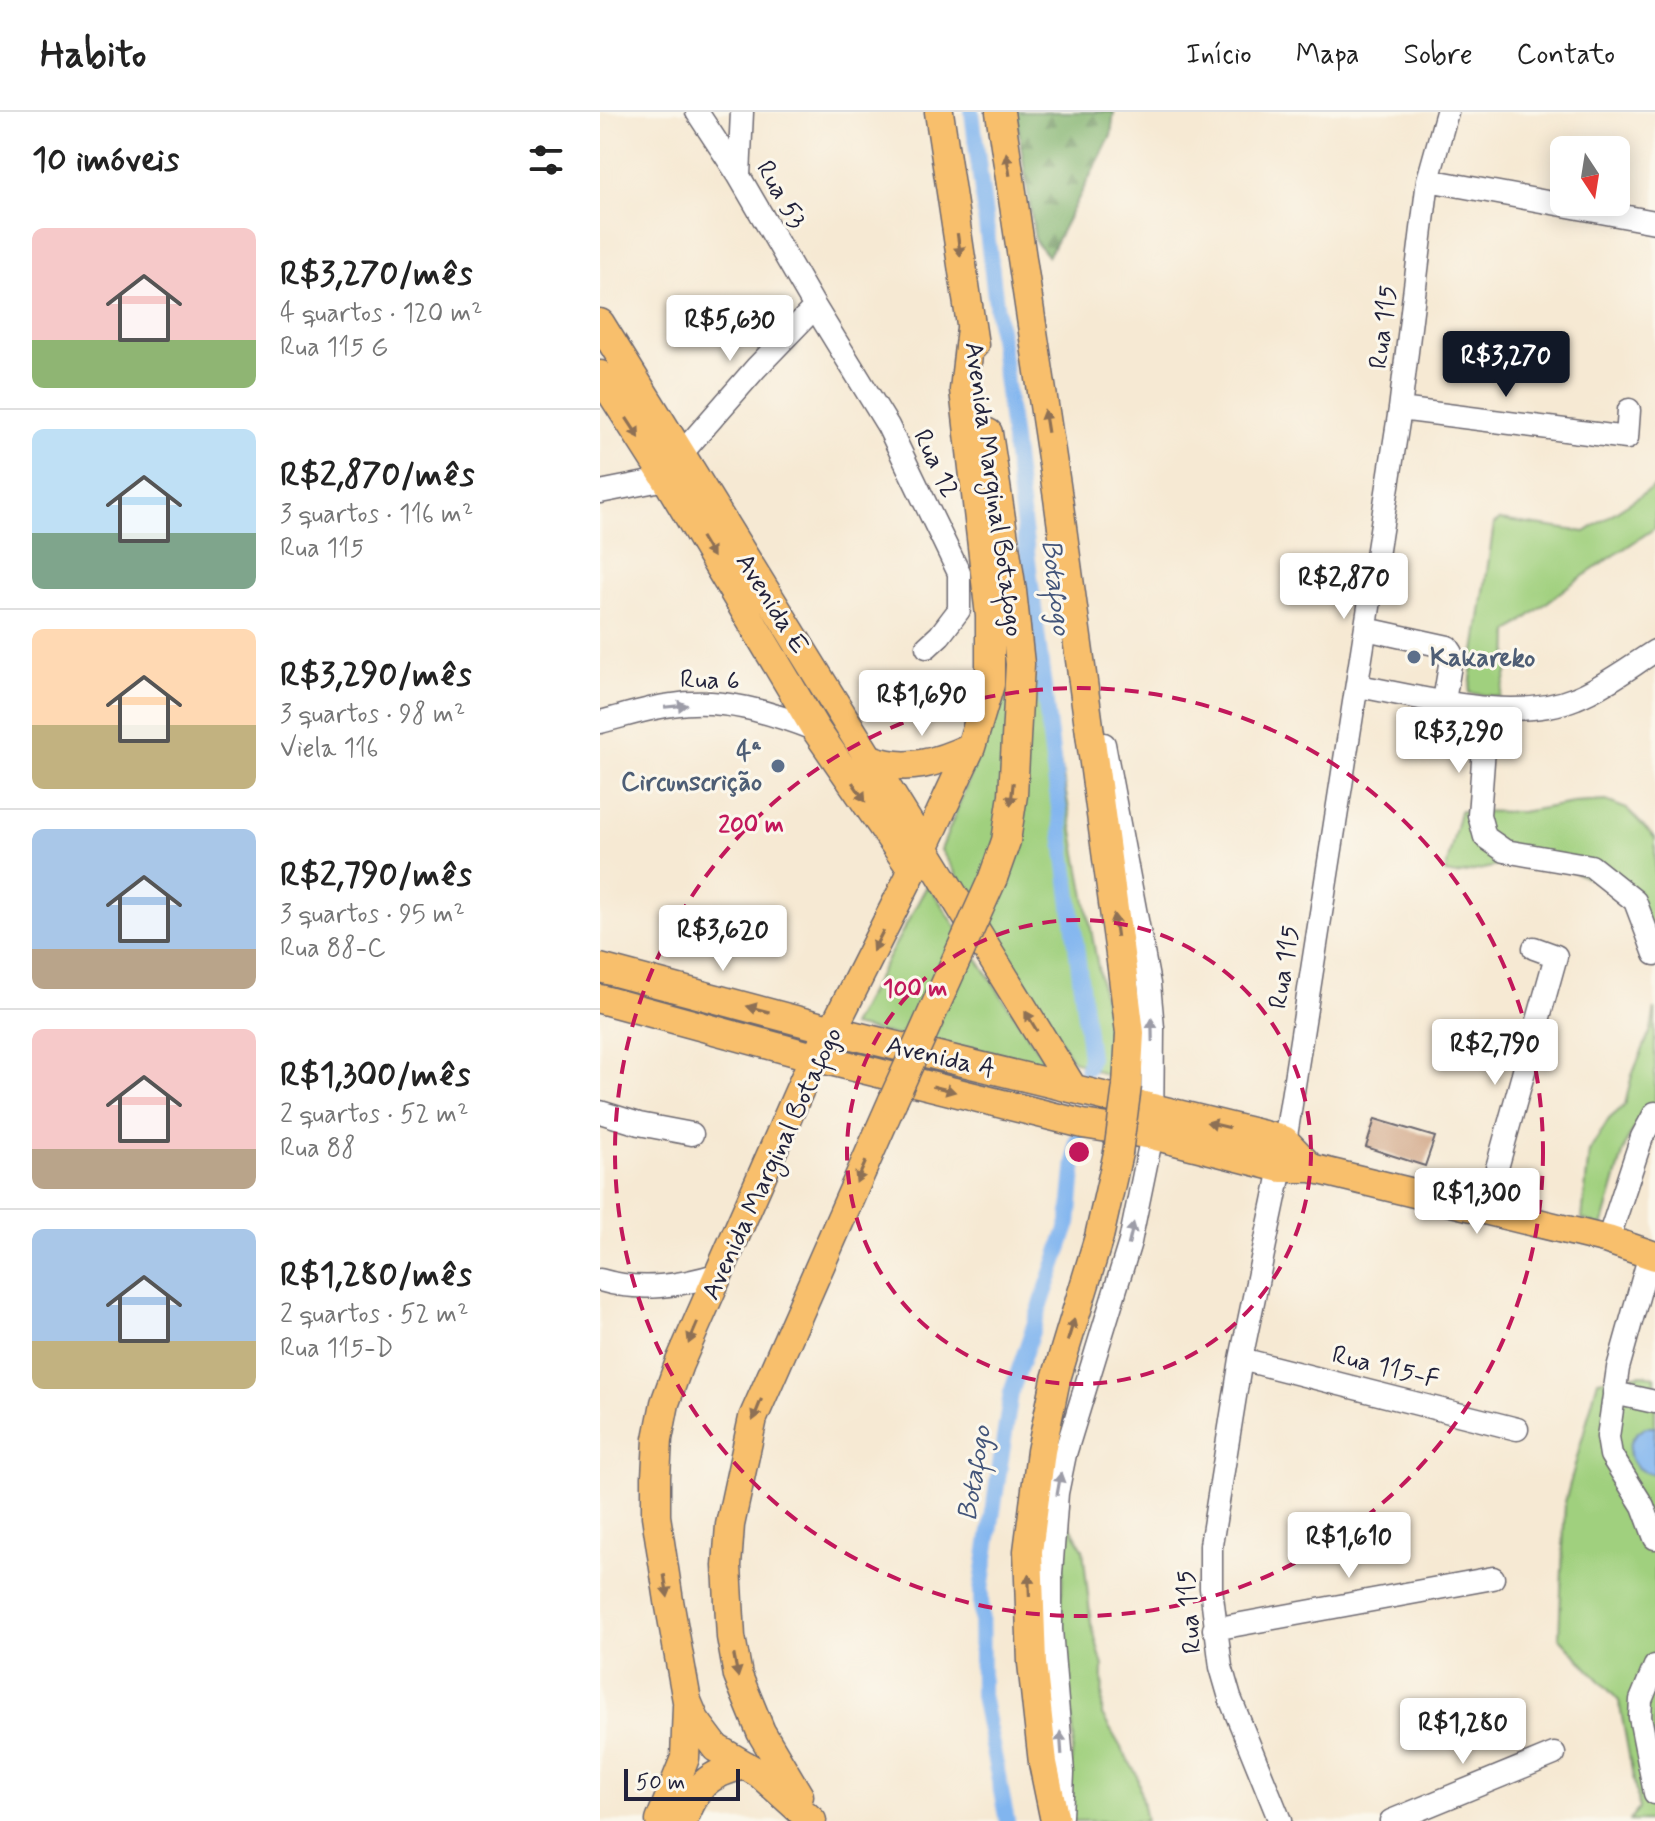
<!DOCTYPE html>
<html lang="pt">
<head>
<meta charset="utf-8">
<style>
	:root { --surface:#fff; --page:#f2f2f2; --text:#222; --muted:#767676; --line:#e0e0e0; --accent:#111827 }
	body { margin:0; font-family:Mynerve,sans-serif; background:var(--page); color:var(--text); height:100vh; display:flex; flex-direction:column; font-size:30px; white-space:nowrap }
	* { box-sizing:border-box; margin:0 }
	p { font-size:26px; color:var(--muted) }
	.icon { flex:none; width:44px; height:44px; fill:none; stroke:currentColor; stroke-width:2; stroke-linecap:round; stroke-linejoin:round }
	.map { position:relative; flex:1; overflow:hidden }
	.panel { display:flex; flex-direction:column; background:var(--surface); width:600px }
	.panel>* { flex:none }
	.needle { width:52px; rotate:168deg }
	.tools { position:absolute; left:950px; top:24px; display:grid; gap:16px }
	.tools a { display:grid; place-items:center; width:80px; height:80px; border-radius:12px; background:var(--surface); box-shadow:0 4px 20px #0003; font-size:40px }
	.scale { position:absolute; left:24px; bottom:20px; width:116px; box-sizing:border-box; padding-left:8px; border:4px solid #22223b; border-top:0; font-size:22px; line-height:28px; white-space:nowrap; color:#22223b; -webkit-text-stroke:6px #fbf7ec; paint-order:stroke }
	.price { position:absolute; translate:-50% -68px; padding:0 18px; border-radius:8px; background:#fff; color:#222; font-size:26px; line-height:52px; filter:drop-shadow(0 2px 4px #0008) }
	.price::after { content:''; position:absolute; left:50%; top:48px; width:24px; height:18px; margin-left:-12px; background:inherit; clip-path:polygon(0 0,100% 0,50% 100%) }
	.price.on { background:var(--accent); color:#fff }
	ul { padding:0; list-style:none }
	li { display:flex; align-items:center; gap:24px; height:200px; padding:0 32px }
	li+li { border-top:2px solid var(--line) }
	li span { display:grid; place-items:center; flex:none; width:224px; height:160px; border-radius:12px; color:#555 }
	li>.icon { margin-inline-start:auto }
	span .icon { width:96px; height:96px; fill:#fffc; stroke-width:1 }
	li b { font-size:34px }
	h2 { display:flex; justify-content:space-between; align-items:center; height:96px; padding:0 32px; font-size:34px }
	header { display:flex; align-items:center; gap:48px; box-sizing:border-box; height:112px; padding:0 40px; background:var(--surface); border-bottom:2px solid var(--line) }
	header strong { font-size:38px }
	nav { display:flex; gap:44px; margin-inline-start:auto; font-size:28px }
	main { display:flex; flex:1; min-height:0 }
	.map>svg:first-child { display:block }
</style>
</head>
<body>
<header>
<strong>Habito</strong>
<nav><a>Início</a><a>Mapa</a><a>Sobre</a><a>Contato</a></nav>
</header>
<main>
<section class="panel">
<h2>10 imóveis<svg class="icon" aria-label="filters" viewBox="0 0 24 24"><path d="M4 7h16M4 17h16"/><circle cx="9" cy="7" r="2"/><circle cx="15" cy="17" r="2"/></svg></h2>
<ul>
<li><span style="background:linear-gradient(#f6c9c9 70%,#8fb573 0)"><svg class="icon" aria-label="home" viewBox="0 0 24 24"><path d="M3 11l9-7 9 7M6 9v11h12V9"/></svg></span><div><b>R$3,270/mês</b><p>4 quartos · 120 m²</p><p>Rua 115 G</p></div></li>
<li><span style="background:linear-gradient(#bfe0f5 65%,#7fa58c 0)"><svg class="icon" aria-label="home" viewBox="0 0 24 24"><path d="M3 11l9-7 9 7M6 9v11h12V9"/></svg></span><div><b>R$2,870/mês</b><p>3 quartos · 116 m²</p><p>Rua 115</p></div></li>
<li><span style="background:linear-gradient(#ffd9b3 60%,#c2b280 0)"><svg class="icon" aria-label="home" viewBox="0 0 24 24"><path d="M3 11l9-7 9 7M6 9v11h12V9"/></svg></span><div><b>R$3,290/mês</b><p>3 quartos · 98 m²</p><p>Viela 116</p></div></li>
<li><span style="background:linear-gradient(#a9c7e8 75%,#b9a48a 0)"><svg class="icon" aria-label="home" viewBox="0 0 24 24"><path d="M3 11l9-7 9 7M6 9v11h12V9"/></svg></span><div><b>R$2,790/mês</b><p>3 quartos · 95 m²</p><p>Rua 88-C</p></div></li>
<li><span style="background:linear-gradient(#f6c9c9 75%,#b9a48a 0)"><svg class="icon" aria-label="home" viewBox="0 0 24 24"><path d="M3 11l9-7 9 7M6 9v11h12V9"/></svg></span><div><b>R$1,300/mês</b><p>2 quartos · 52 m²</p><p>Rua 88</p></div></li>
<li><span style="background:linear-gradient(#a9c7e8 70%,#c2b280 0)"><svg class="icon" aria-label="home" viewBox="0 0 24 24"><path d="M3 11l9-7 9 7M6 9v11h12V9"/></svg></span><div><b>R$1,280/mês</b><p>2 quartos · 52 m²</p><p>Rua 115-D</p></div></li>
</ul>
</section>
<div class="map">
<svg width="1055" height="1709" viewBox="0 0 1055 1709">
	<defs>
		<pattern id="forest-firs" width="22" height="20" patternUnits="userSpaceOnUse" patternTransform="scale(2)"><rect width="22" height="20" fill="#80b26d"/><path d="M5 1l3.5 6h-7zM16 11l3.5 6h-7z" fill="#68905b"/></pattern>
	</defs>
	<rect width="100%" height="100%" fill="#fbf7ec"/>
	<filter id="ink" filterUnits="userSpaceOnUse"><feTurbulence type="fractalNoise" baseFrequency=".0125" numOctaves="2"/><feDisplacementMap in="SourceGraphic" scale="16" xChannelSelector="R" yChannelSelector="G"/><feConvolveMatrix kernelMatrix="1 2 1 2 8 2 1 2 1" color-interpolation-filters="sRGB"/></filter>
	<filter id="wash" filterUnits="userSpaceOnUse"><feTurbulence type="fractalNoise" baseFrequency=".006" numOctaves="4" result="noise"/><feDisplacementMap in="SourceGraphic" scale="32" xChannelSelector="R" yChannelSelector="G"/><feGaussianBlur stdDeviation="1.8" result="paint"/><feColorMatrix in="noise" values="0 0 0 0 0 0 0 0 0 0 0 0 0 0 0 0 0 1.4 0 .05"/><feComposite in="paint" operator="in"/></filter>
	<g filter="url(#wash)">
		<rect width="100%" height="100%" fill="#f6e9d3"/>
		<path fill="url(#forest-firs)" stroke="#516a54" stroke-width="2" d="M416 0H514L511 24 448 145 435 129Z"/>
		<path fill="#a0d07e" stroke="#61795c" stroke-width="2" d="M1055 374V416L967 475 909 520 908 558 900 585 869 581 894 412 900 408 985 420Z
			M443 557 519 969 472 948 341 738 397 596Z
			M1006 689 1027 697 1055 726V852L1023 780 956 753 924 748 856 763 845 761 860 699 921 700 973 691Z
			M328 772 448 954 251 914Z
			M1055 897V1001L1040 1007 1026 1031 1002 1115 982 1107 989 1040 1009 1007 1025 993 1032 963 1051 918Z
			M1042 1262 1055 1264V1709H1029L1039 1697 1019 1589 959 1525 965 1390 998 1268Z
			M465 1404 483 1437 491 1511 503 1554 502 1603 537 1663 546 1709H463L474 1627 461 1498Z"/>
		<path fill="#81b5ef" stroke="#526c95" stroke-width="2" d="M1046 1315H1055L1054 1362C1026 1360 1020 1327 1046 1315Z"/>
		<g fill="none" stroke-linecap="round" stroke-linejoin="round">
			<path stroke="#81b5ef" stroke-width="16" d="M372 0 490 945 487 956
				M407 1709 382 1583 381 1478 411 1281 469 1111 477 1028"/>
		</g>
		<g id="blocks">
			<path fill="#cd9f7e" d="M775 1007 835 1025 825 1054 766 1035Z"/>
		</g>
	</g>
	<g filter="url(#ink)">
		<use href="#blocks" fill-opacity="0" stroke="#6c6870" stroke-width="2"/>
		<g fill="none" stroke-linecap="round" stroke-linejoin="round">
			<defs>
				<path id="minor" d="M97 0 139 64 215 195 288 314 359 461V498L340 523 327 535
					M139 64 142 0
					M828 68 1055 110
					M800 297 1027 326 1029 298
					M81 342 156 256 215 195
					M0 380 81 364
					M766 517 848 535 852 541 844 589
					M758 574C822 585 913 612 976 586 1002 576 1031 554 1055 539
					M887 596 879 703 885 725 905 739 991 754 1035 789 1055 842
					M0 610C24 604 48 596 72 593 122 585 170 600 216 618
					M0 1000 39 1012 92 1022
					M885 1099 956 844 934 836
					M1008 1128 1042 1025 1055 1001
					M1050 1142 1018 1256 1008 1325 1011 1343 1043 1394 1055 1426
					M0 1168C40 1180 80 1174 119 1162
					M641 1247 917 1317
					M1014 1281 1055 1290
					M614 1517 893 1466
					M1055 1554 1041 1588 1040 1605 1055 1681
					M461 1704 463 1661 451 1518V1462L457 1381 465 1342 530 1130 552 1023 553 916 549 872 504 632
					M680 1709 630 1586 621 1555 611 1476V1433L641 1247 681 1056 800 297 828 68 847 0
					M791 1709 954 1642"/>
				<path id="major" d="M339 0 374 233
					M400 0 458 386 522 857 530 921 527 974
					M0 211 472 975
					M0 263 67 368 216 618 313 759
					M388 321 412 479 420 552 413 683 406 729 393 766
					M271 647C307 661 338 650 371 635
					M0 856 252 923 684 1028 711 1056
					M0 887 214 945 483 1012 552 1023 681 1056H711L1008 1128 1055 1144
					M199 1684 161 1620 138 1564 131 1525 127 1454 130 1413 153 1306 293 988
					M60 1709 85 1646 87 1594
					M83 1709C97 1673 107 1662 145 1653
					M212 1709 160 1662 116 1636 95 1608 87 1589 69 1489 56 1404V1365L58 1327 65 1291 79 1252 214 945 233 917 325 734 371 635 390 572V504L364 278 371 216
					M455 1709 443 1651 438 1606 432 1551 428 1439 441 1339 456 1267 499 1125 518 1041"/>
			</defs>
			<use href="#minor" stroke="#6c6870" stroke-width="25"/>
			<use href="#major" stroke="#6c6870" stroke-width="31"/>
			<use href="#minor" stroke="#fff" stroke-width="22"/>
			<use href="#major" stroke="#f8bf6c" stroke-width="28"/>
			<defs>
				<path id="major-bridge" d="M293 988 393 766
					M518 1041 527 974"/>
			</defs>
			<use href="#major-bridge" stroke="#6c6870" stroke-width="31" stroke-linecap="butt"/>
			<use href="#major-bridge" stroke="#f8bf6c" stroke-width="28"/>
		</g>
		<defs><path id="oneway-solid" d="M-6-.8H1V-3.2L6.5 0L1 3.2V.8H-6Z" transform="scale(2)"/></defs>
		<g fill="#8d7054">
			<use href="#oneway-solid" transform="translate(408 52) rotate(-99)"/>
			<use href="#oneway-solid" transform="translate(359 133) rotate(82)"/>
			<use href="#oneway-solid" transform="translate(446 309) rotate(-99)"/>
			<use href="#oneway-solid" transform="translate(33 316) rotate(57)"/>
			<use href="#oneway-solid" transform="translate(107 435) rotate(59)"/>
			<use href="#oneway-solid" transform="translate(259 680) rotate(56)"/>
			<use href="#oneway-solid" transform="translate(412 682) rotate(96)"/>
			<use href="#oneway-solid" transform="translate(515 813) rotate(-98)"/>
			<use href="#oneway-solid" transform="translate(278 829) rotate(117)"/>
			<use href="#oneway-solid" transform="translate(158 897) rotate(-165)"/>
			<use href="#oneway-solid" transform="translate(431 909) rotate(-121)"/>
			<use href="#oneway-solid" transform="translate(344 977) rotate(14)"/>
			<use href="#oneway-solid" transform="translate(618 1013) rotate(-167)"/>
			<use href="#oneway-solid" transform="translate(261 1060) rotate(114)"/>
			<use href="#oneway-solid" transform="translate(471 1218) rotate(-73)"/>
			<use href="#oneway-solid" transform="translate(93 1221) rotate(113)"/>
			<use href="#oneway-solid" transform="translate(157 1298) rotate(112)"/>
			<use href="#oneway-solid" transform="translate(429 1473) rotate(-92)"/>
			<use href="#oneway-solid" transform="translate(66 1474) rotate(81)"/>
			<use href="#oneway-solid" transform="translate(136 1554) rotate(79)"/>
		</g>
		<g fill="#9c9ca7">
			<use href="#oneway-solid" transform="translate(76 594) rotate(-6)"/>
			<use href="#oneway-solid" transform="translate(552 918) rotate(-91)"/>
			<use href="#oneway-solid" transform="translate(531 1122) rotate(-77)"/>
			<use href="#oneway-solid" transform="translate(459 1372) rotate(-80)"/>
			<use href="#oneway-solid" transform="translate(461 1631) rotate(-94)"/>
		</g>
	</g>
	<g fill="none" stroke="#c2185b" stroke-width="4" stroke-dasharray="14 10">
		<circle cx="479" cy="1040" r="232"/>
		<circle cx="479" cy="1040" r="464"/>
	</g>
	<g fill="#5c6f8a" stroke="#fbf7ec" stroke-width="3">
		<circle cx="814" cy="545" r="8"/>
		<circle cx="178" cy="654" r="8"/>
	</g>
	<g text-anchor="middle" stroke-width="6" stroke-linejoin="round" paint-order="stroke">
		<g font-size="26" fill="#22223b" stroke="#fbf7ec">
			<text transform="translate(182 82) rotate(60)" y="9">Rua 53</text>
			<text transform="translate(782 215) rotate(-83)" y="9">Rua 115</text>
			<text transform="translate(337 351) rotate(64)" y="9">Rua 12</text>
			<text transform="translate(395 377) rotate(82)" y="9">Avenida Marginal Botafogo</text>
			<text transform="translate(173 491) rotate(58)" y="9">Avenida E</text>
			<text transform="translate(110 567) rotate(2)" y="9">Rua 6</text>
			<text transform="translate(683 855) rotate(-81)" y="9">Rua 115</text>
			<text transform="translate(341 944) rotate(13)" y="9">Avenida A</text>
			<text transform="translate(171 1051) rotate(-65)" y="9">Avenida Marginal Botafogo</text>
			<text transform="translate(786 1254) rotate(14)" y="9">Rua 115-F</text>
			<text transform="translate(588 1500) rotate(-95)" y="9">Rua 115</text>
		</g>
		<g font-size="26" font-weight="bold" fill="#4e5e75" stroke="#fbf7ec" text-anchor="start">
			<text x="830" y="554">Kakareko</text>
			<text x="162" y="648" text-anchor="end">4ª<tspan x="162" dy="30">Circunscrição</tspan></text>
		</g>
		<g font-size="28" font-style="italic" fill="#43557a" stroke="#fbf7ec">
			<text transform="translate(458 475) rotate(83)" y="10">Botafogo</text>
			<text transform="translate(373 1361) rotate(-81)" y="10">Botafogo</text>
		</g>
	</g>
	<circle cx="479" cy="1040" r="12" fill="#c2185b" stroke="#fbf7ec" stroke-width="4"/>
	<g font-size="24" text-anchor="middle" font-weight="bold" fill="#c2185b" stroke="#fbf7ec" stroke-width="6" stroke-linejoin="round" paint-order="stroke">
		<text x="151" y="720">200 m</text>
		<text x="315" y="884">100 m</text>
	</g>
</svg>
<div class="tools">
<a><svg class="needle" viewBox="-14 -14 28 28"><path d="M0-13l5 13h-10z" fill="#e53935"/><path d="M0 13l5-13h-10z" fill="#767676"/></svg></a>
</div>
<div class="scale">50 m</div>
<b class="price" style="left:130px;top:251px">R$5,630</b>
<b class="price on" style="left:906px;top:287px">R$3,270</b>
<b class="price" style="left:744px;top:509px">R$2,870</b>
<b class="price" style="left:322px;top:626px">R$1,690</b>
<b class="price" style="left:859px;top:663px">R$3,290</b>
<b class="price" style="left:123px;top:861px">R$3,620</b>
<b class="price" style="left:895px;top:975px">R$2,790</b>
<b class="price" style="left:877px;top:1124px">R$1,300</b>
<b class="price" style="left:749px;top:1468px">R$1,610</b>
<b class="price" style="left:863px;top:1654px">R$1,280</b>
</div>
</main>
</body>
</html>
